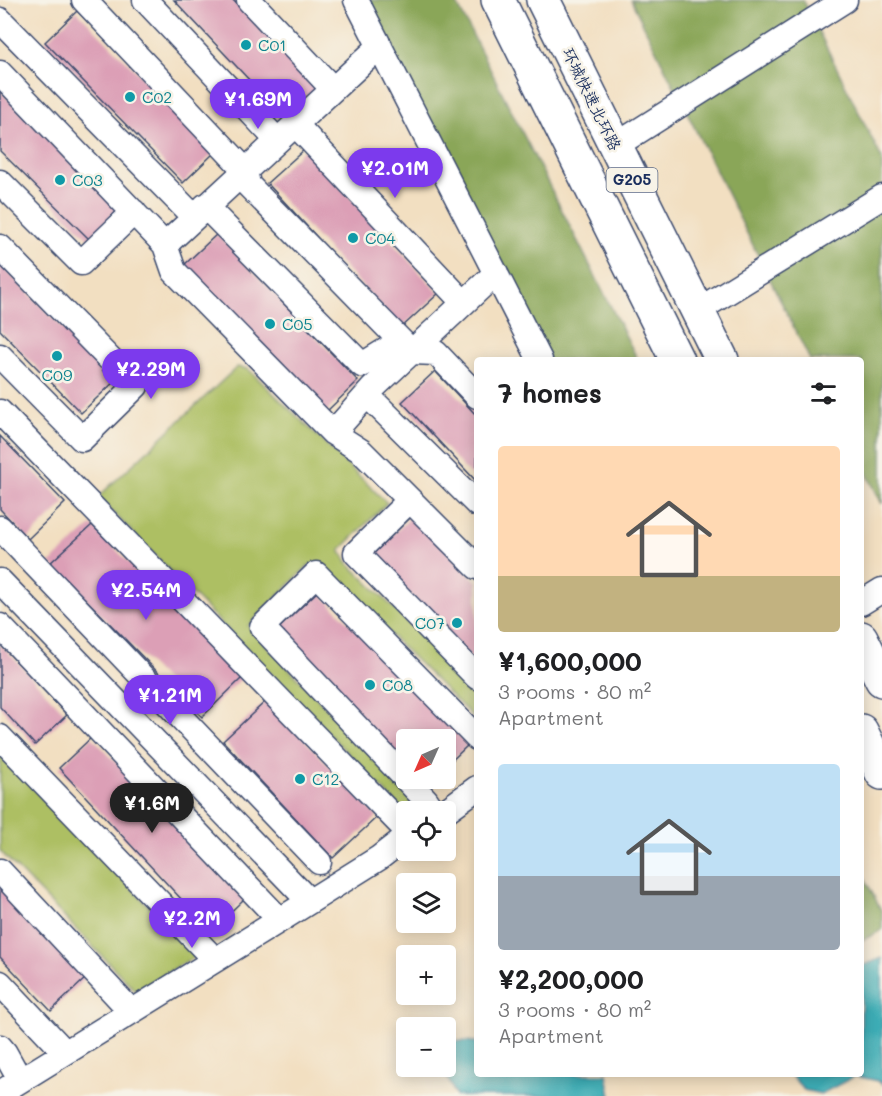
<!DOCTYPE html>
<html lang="en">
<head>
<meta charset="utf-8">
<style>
	:root { --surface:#fff; --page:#f2f2f2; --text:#202124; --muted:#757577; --accent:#7c3aed }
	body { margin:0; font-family:Mali,"LXGW WenKai TC",sans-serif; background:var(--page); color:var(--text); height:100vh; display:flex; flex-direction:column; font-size:22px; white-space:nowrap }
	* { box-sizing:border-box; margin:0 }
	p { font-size:20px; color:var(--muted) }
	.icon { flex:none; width:33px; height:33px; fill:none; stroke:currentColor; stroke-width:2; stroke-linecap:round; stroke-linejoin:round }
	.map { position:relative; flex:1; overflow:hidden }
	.sheet { position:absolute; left:474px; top:357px; width:390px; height:720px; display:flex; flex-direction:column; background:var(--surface); border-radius:6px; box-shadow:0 3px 15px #0003 }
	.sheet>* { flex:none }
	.needle { width:39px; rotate:225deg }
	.tools { position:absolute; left:396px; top:729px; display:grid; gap:12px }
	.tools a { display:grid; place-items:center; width:60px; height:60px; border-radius:6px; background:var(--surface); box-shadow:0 3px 15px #0003; font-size:30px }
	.price { position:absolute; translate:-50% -51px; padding:0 14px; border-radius:21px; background:var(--accent); color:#fff; font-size:20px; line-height:39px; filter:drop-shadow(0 2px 3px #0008) }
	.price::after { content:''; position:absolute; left:50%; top:36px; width:18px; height:14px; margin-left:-9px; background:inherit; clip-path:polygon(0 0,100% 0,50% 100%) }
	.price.selected { background:#222; color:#fff }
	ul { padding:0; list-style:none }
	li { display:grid; align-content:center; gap:12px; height:318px; padding:0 24px }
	li span { display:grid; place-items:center; height:186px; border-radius:6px; color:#555 }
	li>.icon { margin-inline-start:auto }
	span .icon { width:108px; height:108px; fill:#fffc; stroke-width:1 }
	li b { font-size:26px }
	h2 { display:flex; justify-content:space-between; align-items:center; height:72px; padding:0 24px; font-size:26px }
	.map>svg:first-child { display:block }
</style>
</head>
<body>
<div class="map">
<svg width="882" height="1096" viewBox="0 0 882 1096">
	<rect width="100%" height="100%" fill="#f7f3e8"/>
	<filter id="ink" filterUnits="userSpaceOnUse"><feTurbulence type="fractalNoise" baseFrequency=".0167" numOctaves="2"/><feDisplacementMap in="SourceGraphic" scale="12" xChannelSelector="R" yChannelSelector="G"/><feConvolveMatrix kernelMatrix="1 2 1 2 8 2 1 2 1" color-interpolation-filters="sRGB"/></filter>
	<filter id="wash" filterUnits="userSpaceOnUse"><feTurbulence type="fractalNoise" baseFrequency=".008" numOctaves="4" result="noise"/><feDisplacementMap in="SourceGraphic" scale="24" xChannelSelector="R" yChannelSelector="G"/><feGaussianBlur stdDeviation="1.35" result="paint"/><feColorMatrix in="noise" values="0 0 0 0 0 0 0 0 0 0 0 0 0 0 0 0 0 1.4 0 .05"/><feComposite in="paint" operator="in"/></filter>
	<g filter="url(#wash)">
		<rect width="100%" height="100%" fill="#f2dfc1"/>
		<path fill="#adbf63" stroke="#647760" stroke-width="1.5" d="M237 367 248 369 387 503 340 550 347 562 477 690V721L320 565H309L248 626 411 796 420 811 406 812V813L98 497Z
			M0 750 196 956 136 991 0 851Z"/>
		<path fill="#8aa659" stroke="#526a5c" stroke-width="1.5" d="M361 0H455L638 360H549Z
			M631 0H803L882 159V504L861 462V360H810Z
			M861 871 882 912V930L861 941Z"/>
		<path fill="#3cadb6" stroke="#2c6e8a" stroke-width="1.5" d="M882 958V1085L878 1081 855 1076 821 1094 804 1090 790 1074H861V966Z
			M447 1040 477 1042V1074H607L611 1096H456L442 1067 446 1066V1043Z"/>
		<g id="blocks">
			<path fill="#dc9fb6" d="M174 0H233L317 89 285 118Z
				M77 11 215 152 183 183 45 42Z
				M0 91 119 209 89 239 0 151Z
				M305 149 439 293 401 328 267 183Z
				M217 234 358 381 324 414 182 267Z
				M0 264 115 381 81 413 0 330Z
				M435 371 477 416V482L402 402Z
				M0 436 65 503 28 539 0 509Z
				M413 515 477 582V664L372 555Z
				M92 525 242 678 202 717 50 563Z
				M318 591 468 745 446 766V740H406V765L276 631Z
				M0 644 67 715 35 745 0 707Z
				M267 700 377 817 333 858 223 741Z
				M92 737 244 899 211 931 59 768Z
				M0 882 88 976 51 1011 0 957Z"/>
		</g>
	</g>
	<g filter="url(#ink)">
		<use href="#blocks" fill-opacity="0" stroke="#3b496d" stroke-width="1.5"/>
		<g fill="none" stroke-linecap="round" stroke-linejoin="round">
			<defs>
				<path id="minor" d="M84 0 245 170 248 185 401 341 412 352 436 353 477 396
					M145 0 277 140
					M249 0 333 89
					M356 0 540 360
					M0 20 194 217
					M0 73 165 245 174 271 333 433 361 451 477 567
					M295 124 464 303
					M615 146 845 0
					M0 182 81 263 134 212
					M205 206 362 365 401 341
					M165 245 380 46
					M0 247 136 386 82 439 0 356
					M697 311 882 197
					M367 395 477 504
					M0 412 406 830
					M333 433 373 388 496 273
					M410 500 356 553 477 677
					M0 528 319 862
					M0 581 309 901
					M861 603 882 590
					M0 626 280 920
					M0 737 215 960
					M434 812 426 800 262 627 316 574 477 738
					M444 812 477 788
					M0 871 131 1011
					M0 983 65 1052
					M0 1047 5 1053 20 1080
					M0 1093 280 920 379 858 406 837"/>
				<path id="trunk" d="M498 0 677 360
					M543 0 722 360
					M861 638 882 680
					M861 731 882 773"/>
			</defs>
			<use href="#minor" stroke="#3b496d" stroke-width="27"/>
			<use href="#trunk" stroke="#3b496d" stroke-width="36"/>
			<use href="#minor" stroke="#fff" stroke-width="24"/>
			<use href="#trunk" stroke="#fff" stroke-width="33"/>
		</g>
	</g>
	<g fill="#0f9aa8" stroke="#f7f3e8" stroke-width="2">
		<circle cx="246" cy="45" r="6"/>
		<circle cx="130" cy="97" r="6"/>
		<circle cx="60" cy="180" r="6"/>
		<circle cx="353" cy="238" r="6"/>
		<circle cx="270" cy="324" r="6"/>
		<circle cx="57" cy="356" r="6"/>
		<circle cx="457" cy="623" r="6"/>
		<circle cx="370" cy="685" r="6"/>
		<circle cx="300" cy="779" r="6"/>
	</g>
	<g text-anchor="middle" stroke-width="5" stroke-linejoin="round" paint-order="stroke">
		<rect fill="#f7f3e8" stroke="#5d6a87" stroke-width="1.5" x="606.5" y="168" width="51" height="24" rx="4.5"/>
		<g font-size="15" font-weight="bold" fill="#1b2f5e">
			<text x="632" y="185">G205</text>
		</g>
		<g font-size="16" fill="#0d838f" stroke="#f7f3e8" text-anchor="start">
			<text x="258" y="51">C01</text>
			<text x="142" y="103">C02</text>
			<text x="72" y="186">C03</text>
			<text x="365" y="244">C04</text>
			<text x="282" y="330">C05</text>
			<text x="57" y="381" text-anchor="middle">C09</text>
			<text x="445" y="629" text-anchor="end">C07</text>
			<text x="382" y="691">C08</text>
			<text x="312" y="785">C12</text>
		</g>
		<g font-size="16" fill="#1b2f5e" stroke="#f7f3e8">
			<text transform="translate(592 99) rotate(64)" y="6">环城快速北环路</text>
		</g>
	</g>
</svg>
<div class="tools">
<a><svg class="needle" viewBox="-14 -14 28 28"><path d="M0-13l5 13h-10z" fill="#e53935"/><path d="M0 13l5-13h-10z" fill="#757577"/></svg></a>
<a><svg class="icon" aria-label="locate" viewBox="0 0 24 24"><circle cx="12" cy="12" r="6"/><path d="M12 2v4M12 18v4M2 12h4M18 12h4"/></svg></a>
<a><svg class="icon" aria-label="layers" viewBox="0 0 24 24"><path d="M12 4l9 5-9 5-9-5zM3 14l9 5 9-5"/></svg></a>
<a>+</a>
<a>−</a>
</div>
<b class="price" style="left:258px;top:130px">¥1.69M</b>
<b class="price" style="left:395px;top:199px">¥2.01M</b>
<b class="price" style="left:151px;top:400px">¥2.29M</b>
<b class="price" style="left:146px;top:621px">¥2.54M</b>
<b class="price" style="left:170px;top:726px">¥1.21M</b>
<b class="price selected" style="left:152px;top:834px">¥1.6M</b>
<b class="price" style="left:192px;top:949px">¥2.2M</b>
<section class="sheet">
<h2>7 homes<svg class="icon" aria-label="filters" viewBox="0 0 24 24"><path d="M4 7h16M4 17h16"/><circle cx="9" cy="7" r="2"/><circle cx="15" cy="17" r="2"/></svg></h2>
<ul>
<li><span style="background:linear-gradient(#ffd9b3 70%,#c2b280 0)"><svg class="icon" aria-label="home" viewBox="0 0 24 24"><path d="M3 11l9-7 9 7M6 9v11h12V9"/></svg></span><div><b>¥1,600,000</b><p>3 rooms · 80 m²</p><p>Apartment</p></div></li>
<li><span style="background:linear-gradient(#bfe0f5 60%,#9aa5b1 0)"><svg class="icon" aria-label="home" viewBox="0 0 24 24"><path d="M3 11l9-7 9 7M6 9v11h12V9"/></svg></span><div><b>¥2,200,000</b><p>3 rooms · 80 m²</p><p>Apartment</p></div></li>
</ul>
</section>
</div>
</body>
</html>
